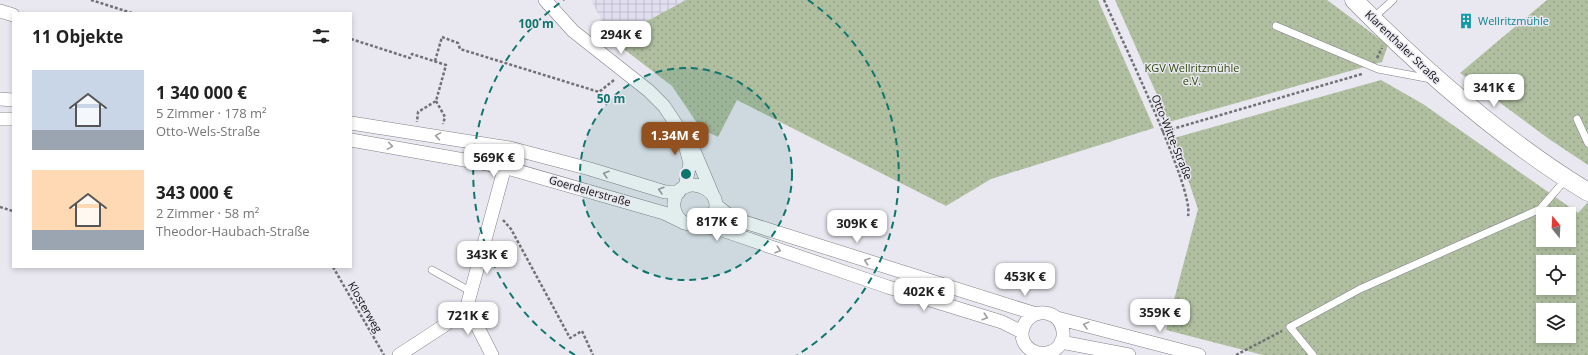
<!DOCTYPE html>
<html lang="de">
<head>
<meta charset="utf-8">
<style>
	:root { --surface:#fff; --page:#f6f6f6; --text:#222; --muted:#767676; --accent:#93511f }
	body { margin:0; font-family:"Open Sans",sans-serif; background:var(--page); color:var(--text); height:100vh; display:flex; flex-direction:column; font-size:15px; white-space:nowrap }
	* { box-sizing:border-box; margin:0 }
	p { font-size:13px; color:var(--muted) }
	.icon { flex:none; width:22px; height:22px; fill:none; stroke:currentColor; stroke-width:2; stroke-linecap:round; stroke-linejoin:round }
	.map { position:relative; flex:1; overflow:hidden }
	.details { position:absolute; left:12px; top:12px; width:340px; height:256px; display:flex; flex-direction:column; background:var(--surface); border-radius:0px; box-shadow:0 2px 6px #0003 }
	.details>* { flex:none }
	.needle { width:26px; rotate:342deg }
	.tools { position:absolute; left:1536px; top:207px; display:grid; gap:8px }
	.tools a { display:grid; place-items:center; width:40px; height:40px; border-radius:0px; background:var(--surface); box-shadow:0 2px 6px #0003; font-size:20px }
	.price { position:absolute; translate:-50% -34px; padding:0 9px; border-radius:8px; background:#fff; color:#222; font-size:13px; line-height:26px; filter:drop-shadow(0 1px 2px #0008) }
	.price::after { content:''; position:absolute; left:50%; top:24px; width:12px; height:9px; margin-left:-6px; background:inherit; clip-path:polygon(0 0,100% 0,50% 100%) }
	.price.selected { background:var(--accent); color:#fff }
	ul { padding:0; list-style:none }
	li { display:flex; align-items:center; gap:12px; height:100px; padding:0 20px }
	li span { display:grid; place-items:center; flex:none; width:112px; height:80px; border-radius:0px; color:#555 }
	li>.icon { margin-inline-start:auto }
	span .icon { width:48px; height:48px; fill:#fffc; stroke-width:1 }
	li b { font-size:17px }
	h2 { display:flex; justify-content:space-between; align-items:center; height:48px; padding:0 20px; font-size:17px }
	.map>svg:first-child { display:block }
</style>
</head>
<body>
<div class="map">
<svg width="1588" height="355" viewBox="0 0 1588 355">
	<defs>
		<pattern id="industrial-grid" width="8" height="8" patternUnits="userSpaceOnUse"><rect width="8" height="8" fill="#e1dfef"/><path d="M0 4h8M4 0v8" fill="none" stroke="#c0becc"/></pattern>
		<pattern id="green-dots" width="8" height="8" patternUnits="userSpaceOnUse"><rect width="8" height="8" fill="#b0bfa0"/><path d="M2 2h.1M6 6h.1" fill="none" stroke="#96a389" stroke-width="1.8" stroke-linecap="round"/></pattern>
	</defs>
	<rect width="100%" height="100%" fill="#e9e8f0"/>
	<path fill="url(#industrial-grid)" d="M591 0H686L612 40Z"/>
	<path fill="url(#green-dots)" fill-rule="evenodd" d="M686 0H1098L1154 128 991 179 946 206 737 100 718 137 701 129 672 86 612 40Z
		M1115 0H1327L1388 45 1382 62 1169 122Z
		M1547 0H1588V165L1549 139 1460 73Z
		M1381 80 1423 104 1578 213 1588 202V355H1263L1166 330 1198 209 1174 138ZM1543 214H1569V240H1543ZM1543 262H1569V288H1543ZM1543 310H1569V336H1543Z"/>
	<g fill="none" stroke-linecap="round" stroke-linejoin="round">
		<defs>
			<path id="service" d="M1372 19 1393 0
				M1276 26 1378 69 1431 79
				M1577 119 1588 143
				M432 270 470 291
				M1313 355 1290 327 1360 289 1540 209 1566 179"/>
			<path id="minor" d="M545 0 573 31 649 91 664 106 695 153 712 193
				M0 11 13 15
				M0 99 13 100
				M0 119H13
				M351 123 510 148 590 169 665 192H679
				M351 140 504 167 664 213C678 219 689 229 705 223 740 196 681 165 674 202 673 210 677 218 684 223
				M685 187 690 163 685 145
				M716 205 726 213 738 220 1036 314
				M698 226 716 228 888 287 1002 322 1022 332
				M467 306 492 355
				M1057 318C1066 329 1066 345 1051 352 1045 354 1039 354 1033 351 1008 338 1030 299 1057 318L1199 355
				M1061 342 1129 355
				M399 355 445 325 467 306 510 148"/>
			<path id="secondary" d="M1354 0C1425 72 1501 139 1588 192"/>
		</defs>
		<use href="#service" stroke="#808087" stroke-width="8"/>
		<use href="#minor" stroke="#808087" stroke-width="14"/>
		<use href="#secondary" stroke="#808087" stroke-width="19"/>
		<path stroke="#707075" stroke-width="2.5" stroke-dasharray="3 2" stroke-linecap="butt" d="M91 0 132 13
			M1104 0C1119 34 1195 190 1188 216
			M351 39 410 58 412 54 446 65 436 101 418 112 417 122
			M1377 58 1382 48
			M435 61 442 37 458 43 460 49 599 92 614 80
			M436 101 445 117 443 124
			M1162 132 1362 74
			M0 207 13 211
			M503 220 511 229 570 338 582 331 593 355
			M333 267 384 355
			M1236 355 1282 331"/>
		<use href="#service" stroke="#fff" stroke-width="7"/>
		<use href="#minor" stroke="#fff" stroke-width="13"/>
		<use href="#secondary" stroke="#fff" stroke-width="18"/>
	</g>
	<defs><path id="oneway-chevron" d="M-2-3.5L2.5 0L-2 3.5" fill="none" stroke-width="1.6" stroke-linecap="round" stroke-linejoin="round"/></defs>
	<g stroke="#9e9e9f">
		<use href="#oneway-chevron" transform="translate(438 136) rotate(-171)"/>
		<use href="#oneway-chevron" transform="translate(390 146) rotate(9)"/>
		<use href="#oneway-chevron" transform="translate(606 174) rotate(-163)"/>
		<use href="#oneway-chevron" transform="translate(661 190) rotate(-164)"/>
		<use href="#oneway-chevron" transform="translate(778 250) rotate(19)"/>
		<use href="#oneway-chevron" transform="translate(867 261) rotate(-162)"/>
		<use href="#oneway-chevron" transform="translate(985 317) rotate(17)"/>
		<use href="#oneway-chevron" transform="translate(1086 325) rotate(-165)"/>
	</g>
	<circle cx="686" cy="174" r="106" fill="#0f766e" fill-opacity=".12"/>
	<g fill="none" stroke="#0f766e" stroke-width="2" stroke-dasharray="7 5">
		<circle cx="686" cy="174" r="106"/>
		<path d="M575 355A212 212 0 0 1 564 0M808 0A212 212 0 0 1 797 355"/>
	</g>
	<defs>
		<symbol id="building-bare" viewBox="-9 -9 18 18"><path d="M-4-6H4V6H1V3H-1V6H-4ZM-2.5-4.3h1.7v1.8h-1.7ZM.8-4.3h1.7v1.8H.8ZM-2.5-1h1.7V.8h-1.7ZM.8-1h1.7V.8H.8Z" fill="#0f9aa8" stroke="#e9e8f0" stroke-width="2.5" paint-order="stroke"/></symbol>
	</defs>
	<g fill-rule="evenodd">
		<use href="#building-bare" x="1455" y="10" width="22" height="22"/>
	</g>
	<g text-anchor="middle" stroke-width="3" stroke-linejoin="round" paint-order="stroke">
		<g font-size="11" fill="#0d838f" stroke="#e9e8f0" text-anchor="start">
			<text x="1478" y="25">Wellritzmühle</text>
		</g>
		<g font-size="11" fill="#0c0c0e" stroke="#e9e8f0">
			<text transform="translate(1403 47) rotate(44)" y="4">Klarenthaler Straße</text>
			<text transform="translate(1172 137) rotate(68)" y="4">Otto-Witte-Straße</text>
			<text transform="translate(590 191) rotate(16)" y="4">Goerdelerstraße</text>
			<text transform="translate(365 307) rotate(60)" y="4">Klosterweg</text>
		</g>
		<g font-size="11" fill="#31470c" stroke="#e9e8f0">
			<text x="1192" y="72">KGV Wellritzmühle<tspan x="1192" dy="13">e.V.</tspan></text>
		</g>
	</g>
	<circle cx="686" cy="174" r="6" fill="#0f766e" stroke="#e9e8f0" stroke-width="2"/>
	<g font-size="12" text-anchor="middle" font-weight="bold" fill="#0f766e" stroke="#e9e8f0" stroke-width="3" stroke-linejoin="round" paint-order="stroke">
		<text x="536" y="28">100 m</text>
		<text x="611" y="103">50 m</text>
	</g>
</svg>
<div class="tools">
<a><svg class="needle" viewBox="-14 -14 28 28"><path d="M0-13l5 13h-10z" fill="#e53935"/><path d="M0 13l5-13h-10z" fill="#767676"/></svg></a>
<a><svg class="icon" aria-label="locate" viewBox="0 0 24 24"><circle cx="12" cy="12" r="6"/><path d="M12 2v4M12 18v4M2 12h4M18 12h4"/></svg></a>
<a><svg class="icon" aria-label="layers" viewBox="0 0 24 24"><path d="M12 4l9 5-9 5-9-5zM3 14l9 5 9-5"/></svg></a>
</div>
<b class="price" style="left:621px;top:55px">294K €</b>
<b class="price" style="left:1494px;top:108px">341K €</b>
<b class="price selected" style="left:675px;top:156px">1.34M €</b>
<b class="price" style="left:494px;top:178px">569K €</b>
<b class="price" style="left:717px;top:242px">817K €</b>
<b class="price" style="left:857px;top:244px">309K €</b>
<b class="price" style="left:487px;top:275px">343K €</b>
<b class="price" style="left:1025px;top:297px">453K €</b>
<b class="price" style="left:924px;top:312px">402K €</b>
<b class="price" style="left:1160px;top:333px">359K €</b>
<b class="price" style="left:468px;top:336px">721K €</b>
<section class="details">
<h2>11 Objekte<svg class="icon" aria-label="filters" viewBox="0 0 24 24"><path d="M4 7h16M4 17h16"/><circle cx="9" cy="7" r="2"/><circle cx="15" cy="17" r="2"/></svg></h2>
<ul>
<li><span style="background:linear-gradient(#c9d6e8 75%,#9aa5b1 0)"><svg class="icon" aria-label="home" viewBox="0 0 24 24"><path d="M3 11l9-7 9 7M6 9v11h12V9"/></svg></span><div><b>1 340 000 €</b><p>5 Zimmer · 178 m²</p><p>Otto-Wels-Straße</p></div></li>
<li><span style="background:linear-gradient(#ffd9b3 75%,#9aa5b1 0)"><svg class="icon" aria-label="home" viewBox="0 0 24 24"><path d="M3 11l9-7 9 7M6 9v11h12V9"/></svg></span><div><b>343 000 €</b><p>2 Zimmer · 58 m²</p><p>Theodor-Haubach-Straße</p></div></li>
</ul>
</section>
</div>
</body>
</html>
